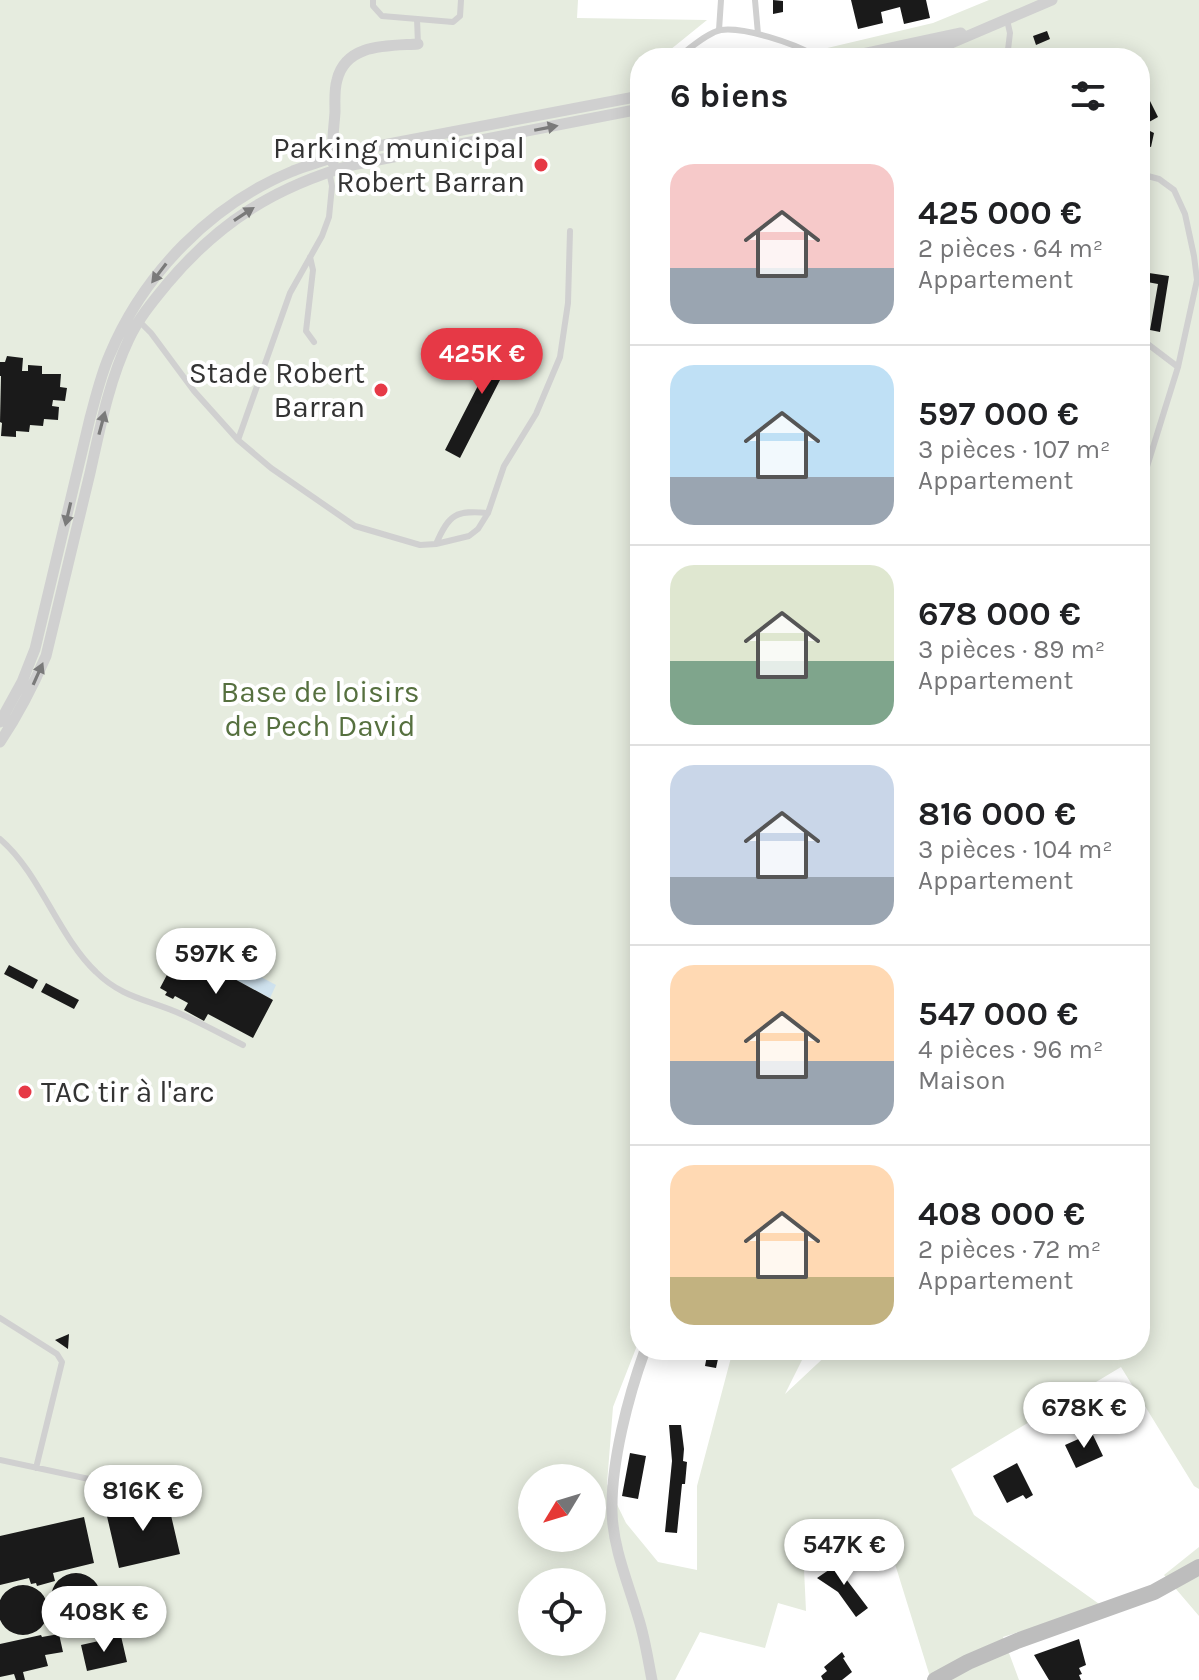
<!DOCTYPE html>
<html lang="fr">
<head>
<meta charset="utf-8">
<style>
	:root { --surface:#fff; --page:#f6f6f6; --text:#202124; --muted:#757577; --line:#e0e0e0; --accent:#e63946 }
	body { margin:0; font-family:Karla,sans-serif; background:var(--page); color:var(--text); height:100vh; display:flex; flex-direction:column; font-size:30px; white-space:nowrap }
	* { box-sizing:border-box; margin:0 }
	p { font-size:26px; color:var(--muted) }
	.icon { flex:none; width:44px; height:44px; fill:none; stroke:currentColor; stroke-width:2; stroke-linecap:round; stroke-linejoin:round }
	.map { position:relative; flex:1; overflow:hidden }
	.panel { position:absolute; left:630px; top:48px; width:520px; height:1312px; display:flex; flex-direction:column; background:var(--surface); border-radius:32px; box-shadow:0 4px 20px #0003 }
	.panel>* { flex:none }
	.needle { width:52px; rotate:232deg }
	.fabs { position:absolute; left:518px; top:1464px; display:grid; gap:16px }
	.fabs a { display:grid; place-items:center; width:88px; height:88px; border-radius:50%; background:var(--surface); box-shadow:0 4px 20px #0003; font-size:40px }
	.price { position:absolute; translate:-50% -68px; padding:0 18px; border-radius:28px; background:#fff; color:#222; font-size:26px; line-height:52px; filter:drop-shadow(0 2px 4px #0008) }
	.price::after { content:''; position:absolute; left:50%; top:48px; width:24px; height:18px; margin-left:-12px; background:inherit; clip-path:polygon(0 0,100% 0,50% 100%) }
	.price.selected { background:var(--accent); color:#fff }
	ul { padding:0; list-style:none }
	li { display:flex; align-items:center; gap:24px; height:200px; padding:0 40px }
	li+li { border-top:2px solid var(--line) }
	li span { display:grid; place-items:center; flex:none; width:224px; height:160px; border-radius:24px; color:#555 }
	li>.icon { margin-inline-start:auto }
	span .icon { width:96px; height:96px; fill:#fffc; stroke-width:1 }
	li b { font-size:34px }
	h2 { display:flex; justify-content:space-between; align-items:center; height:96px; padding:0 40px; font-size:34px }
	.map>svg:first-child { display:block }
</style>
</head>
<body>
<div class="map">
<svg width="1199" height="1680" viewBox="0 0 1199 1680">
	<rect width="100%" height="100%" fill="#fff"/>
	<path fill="#e6ecdf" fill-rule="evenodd" d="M0 0H578L577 18 707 20 660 58H640V74L632 81 640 80V1338L613 1407 607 1484 626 1523 658 1562 697 1570V1486L733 1350H807L785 1394 832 1350H1140V58H785L933 23 989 0H1199V1489L1194 1486 1121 1367 951 1469 974 1515 1102 1606 1003 1637 1019 1680H931L882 1522 804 1569 806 1611 778 1603 765 1648 700 1632 675 1680H0ZM532 1478H592V1538H532ZM532 1582H592V1642H532Z
		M1199 1547V1616L1164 1575Z"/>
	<path fill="#cfe2ee" d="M218 954 276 985 270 998 212 967Z"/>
	<path fill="#1a1a1a" d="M773 0 783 1V12L773 14Z
		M851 0H926L930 18 904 24 900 7 881 12 883 23 858 29Z
		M1047 31 1050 39 1036 45 1033 36Z
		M1140 81 1158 117 1149 122 1145 112 1141 114 1140 111Z
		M1140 126 1154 133 1151 147 1143 145 1141 155Z
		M1149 273 1169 276 1160 332 1150 330 1158 284 1147 282Z
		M505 333 520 341 460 458 445 450Z
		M7 356 23 358 22 371H28V365L42 366V374H61L60 387 67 388 65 401 53 400 52 406 59 407 58 420 44 419 43 426 30 425 29 432 16 431V437L1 436 2 423 0 422 1 376H0V362H5Z
		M178 954 206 970 209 965 273 1000 253 1038 208 1014 204 1021 184 1010 188 1003 175 996 173 999 165 995 167 992 160 988Z
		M9 965 38 980 33 989 4 974Z
		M46 983 79 1000 74 1009 41 992Z
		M69 1334 68 1349 55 1340Z
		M708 1350H720L716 1368 705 1366Z
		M669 1425H681L684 1449 683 1461 687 1462 685 1484H682L677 1533 665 1532 672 1461Z
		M1092 1433 1103 1456 1076 1468 1065 1445Z
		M630 1453 646 1456 638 1499 622 1496Z
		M1017 1463 1033 1495 1026 1499 1023 1495 1007 1503 993 1476Z
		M167 1498 180 1554 119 1568 106 1512Z
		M84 1517 94 1563 53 1573 55 1581 37 1586 36 1583 31 1584 29 1578 0 1585V1536Z
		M845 1559 852 1569 843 1575 868 1608 856 1617 838 1592 817 1578Z
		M51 1598a25 25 0 1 1 50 0a25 25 0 1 1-50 0Z
		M-2 1610a25 25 0 1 1 50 0a25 25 0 1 1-50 0Z
		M59 1634 63 1652 45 1655 48 1666 23 1672 25 1680H16L14 1674 0 1677V1644L41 1635 42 1637Z
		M121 1636 127 1662 87 1671 81 1645Z
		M1079 1639 1086 1665 1079 1668 1082 1674 1079 1675 1081 1680H1049L1034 1655Z
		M842 1652 845 1657 843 1658 852 1672 842 1680H823L821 1676 827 1671 824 1667Z"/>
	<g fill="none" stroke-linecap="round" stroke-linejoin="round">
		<path stroke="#d0d0d0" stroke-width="6" d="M373 0V6L382 16 453 22 460 16 461 0
			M755 0 758 34
			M417 19 418 44
			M719 30 721 0
			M677 58C688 50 708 32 721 30 745 27 793 43 814 55L815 58
			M1007 58 1010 33 1007 20
			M1140 174 1159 179 1174 190 1185 214 1194 256 1197 280 1178 367 1140 489
			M1140 229C1149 242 1145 262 1140 276
			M310 257 313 270 306 331 314 342
			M139 321 151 333 194 391 238 440 271 468 355 526 420 545 436 544 469 536 478 529 488 513 504 466 536 414 560 357 568 303 570 231
			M1140 341 1145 342 1178 367
			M238 440 290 293 322 236 329 217 332 186 329 171
			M436 544C449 514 456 510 488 513
			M0 839C40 873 58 936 96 972 123 999 151 1000 183 1015 203 1024 223 1035 243 1045
			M0 1318 57 1354 62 1362 36 1468
			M0 1460 89 1479 111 1480 164 1477"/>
		<path stroke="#d0d0d0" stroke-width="11" d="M844 58 961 33
			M904 58 949 44 1052 0
			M333 163C331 147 334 128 335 112 335 101 334 90 337 80 346 43 388 46 418 44
			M0 722 22 682 35 649 90 418C96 396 101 374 110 354 144 273 212 204 293 171 314 163 336 157 357 150L640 96
			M0 742C18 715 33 686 46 656 61 595 75 534 90 473 100 428 109 381 129 339 138 319 153 301 167 284 219 222 275 187 352 165L640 109
			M645 1350C628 1397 611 1462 612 1512 613 1549 629 1585 639 1620 645 1639 648 1660 652 1680"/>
		<path stroke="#bdbdbd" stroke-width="16" d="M935 1680 968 1662 1017 1641 1154 1592 1199 1567"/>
	</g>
	<defs><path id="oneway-solid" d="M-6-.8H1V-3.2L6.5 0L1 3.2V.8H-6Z" transform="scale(2)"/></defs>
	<g fill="#7a7a7a">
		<use href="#oneway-solid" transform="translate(546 128) rotate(-11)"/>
		<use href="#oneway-solid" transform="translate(244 214) rotate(-33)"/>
		<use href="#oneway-solid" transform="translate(159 273) rotate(127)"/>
		<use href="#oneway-solid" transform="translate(102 423) rotate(-75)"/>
		<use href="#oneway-solid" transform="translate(68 514) rotate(103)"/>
		<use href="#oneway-solid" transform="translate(38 674) rotate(-66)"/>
	</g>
	<g fill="#e63946" stroke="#fff" stroke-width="3">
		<circle cx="541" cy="165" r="8"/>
		<circle cx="381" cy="390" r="8"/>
		<circle cx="25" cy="1092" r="8"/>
	</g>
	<g text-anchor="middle" stroke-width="8" stroke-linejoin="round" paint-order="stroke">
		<g font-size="30" fill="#333" stroke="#fff" text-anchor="end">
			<text x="525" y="158">Parking municipal<tspan x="525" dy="34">Robert Barran</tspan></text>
			<text x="365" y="383">Stade Robert<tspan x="365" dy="34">Barran</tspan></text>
			<text x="41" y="1102" text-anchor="start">TAC tir à l'arc</text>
		</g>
		<g font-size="30" fill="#56703f" stroke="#fff">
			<text x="320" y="702">Base de loisirs<tspan x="320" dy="34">de Pech David</tspan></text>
		</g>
	</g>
</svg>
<div class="fabs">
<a><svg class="needle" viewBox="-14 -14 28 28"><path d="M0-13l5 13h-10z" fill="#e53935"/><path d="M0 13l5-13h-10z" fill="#757577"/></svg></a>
<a><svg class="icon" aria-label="locate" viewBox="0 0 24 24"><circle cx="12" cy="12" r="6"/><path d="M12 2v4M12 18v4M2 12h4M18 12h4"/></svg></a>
</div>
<b class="price selected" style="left:482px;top:396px">425K €</b>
<b class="price" style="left:216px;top:996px">597K €</b>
<b class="price" style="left:1084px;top:1450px">678K €</b>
<b class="price" style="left:143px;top:1533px">816K €</b>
<b class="price" style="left:844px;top:1587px">547K €</b>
<b class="price" style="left:104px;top:1654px">408K €</b>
<section class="panel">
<h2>6 biens<svg class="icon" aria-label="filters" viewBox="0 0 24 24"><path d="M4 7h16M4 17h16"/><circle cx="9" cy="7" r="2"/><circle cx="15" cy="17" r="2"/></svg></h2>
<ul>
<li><span style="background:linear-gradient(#f6c9c9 65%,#9aa5b1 0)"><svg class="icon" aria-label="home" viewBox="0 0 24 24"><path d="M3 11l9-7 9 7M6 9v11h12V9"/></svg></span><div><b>425 000 €</b><p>2 pièces · 64 m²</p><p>Appartement</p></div></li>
<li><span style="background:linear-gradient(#bfe0f5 70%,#9aa5b1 0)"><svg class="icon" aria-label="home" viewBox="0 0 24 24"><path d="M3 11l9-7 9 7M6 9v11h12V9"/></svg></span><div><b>597 000 €</b><p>3 pièces · 107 m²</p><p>Appartement</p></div></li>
<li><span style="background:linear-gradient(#dfe7d0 60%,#7fa58c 0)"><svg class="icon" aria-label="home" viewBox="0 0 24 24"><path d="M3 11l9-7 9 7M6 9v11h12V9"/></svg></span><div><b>678 000 €</b><p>3 pièces · 89 m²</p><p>Appartement</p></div></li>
<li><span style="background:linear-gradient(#c9d6e8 70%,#9aa5b1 0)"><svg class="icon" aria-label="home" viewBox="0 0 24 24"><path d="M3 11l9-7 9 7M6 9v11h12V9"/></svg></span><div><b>816 000 €</b><p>3 pièces · 104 m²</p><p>Appartement</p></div></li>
<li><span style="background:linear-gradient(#ffd9b3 60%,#9aa5b1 0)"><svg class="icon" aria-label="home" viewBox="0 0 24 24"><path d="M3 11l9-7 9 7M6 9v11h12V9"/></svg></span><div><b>547 000 €</b><p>4 pièces · 96 m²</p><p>Maison</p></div></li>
<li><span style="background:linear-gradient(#ffd9b3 70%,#c2b280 0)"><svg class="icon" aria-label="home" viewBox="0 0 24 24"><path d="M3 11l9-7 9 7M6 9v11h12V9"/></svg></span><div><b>408 000 €</b><p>2 pièces · 72 m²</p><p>Appartement</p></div></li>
</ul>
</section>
</div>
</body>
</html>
